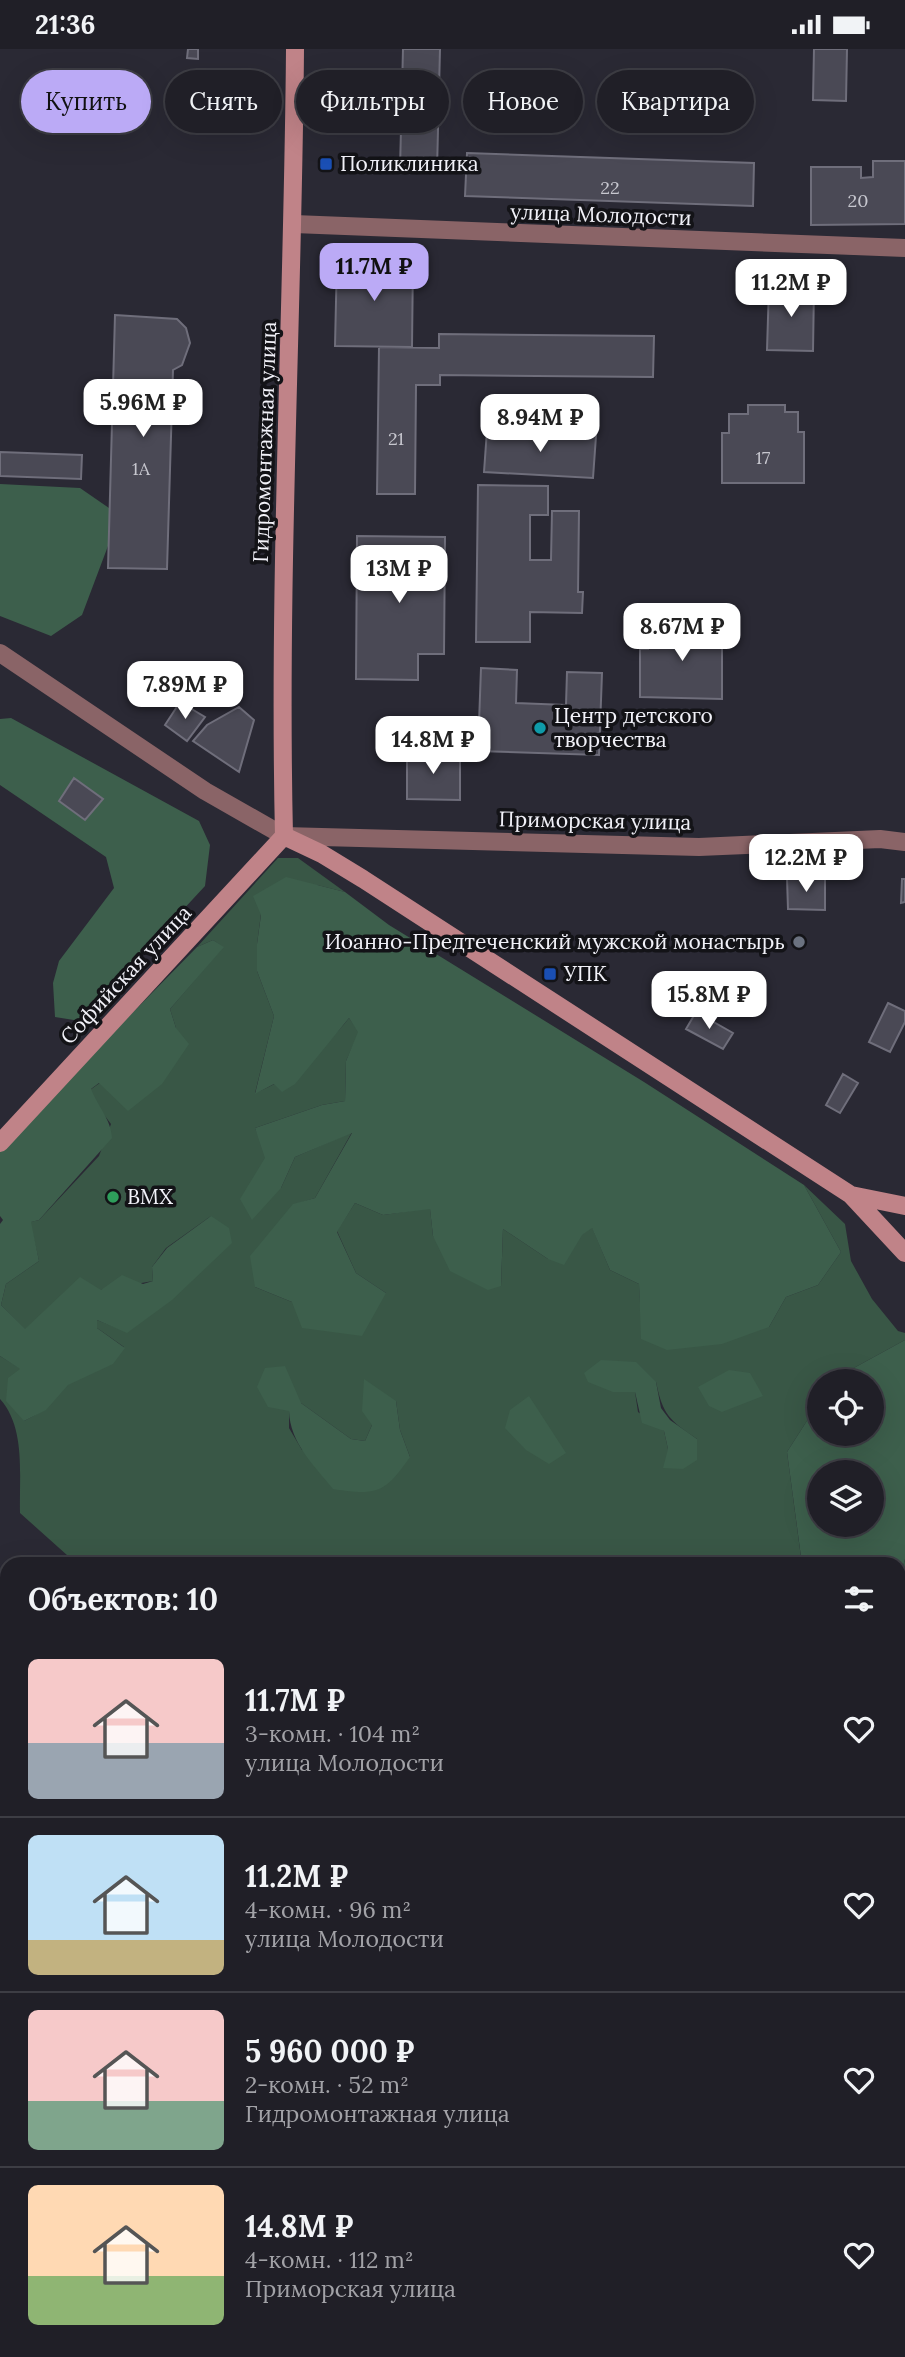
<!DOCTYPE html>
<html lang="ru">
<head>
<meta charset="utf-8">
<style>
	:root { --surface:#201f27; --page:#28272f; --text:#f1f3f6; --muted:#a2a2a7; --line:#3d3d44; --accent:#bbaaf6 }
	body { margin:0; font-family:Lora,serif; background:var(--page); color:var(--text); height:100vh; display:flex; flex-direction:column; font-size:26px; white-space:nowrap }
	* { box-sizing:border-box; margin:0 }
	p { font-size:23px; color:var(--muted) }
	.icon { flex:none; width:38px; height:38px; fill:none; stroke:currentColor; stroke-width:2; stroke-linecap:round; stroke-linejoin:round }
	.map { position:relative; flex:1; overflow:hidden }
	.panel { position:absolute; left:0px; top:1508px; width:906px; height:800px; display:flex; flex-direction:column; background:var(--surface); border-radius:21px 21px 0 0; box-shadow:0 7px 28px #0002,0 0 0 2px var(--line) }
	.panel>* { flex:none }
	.top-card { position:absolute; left:21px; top:21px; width:864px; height:63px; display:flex; gap:14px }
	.fabs { position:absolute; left:807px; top:1320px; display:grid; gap:14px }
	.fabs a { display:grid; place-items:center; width:77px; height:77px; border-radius:50%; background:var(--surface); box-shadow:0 7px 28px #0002,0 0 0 2px var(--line); font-size:35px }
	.price { position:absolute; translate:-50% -60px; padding:0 16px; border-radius:14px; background:#fff; color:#222; font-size:23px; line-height:46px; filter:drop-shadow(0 2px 4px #0008) }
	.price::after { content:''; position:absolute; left:50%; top:42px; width:21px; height:16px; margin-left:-10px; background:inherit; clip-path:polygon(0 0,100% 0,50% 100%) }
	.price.on { background:var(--accent); color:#111 }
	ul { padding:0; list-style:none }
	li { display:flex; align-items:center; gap:21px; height:175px; padding:0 28px }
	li+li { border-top:2px solid var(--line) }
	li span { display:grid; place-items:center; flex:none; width:196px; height:140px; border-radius:10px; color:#555 }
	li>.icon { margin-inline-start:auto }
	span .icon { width:84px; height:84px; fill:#fffc; stroke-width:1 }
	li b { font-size:30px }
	h2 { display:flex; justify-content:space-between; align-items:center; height:84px; padding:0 28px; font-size:30px }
	.chip { padding:0 24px; border-radius:32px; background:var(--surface); box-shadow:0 7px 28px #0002,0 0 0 2px var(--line); font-size:24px; line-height:63px }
	.chip.on { background:var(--accent); color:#111 }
	.status { display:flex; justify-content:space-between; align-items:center; height:49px; padding:0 35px; background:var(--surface); direction:ltr }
	.status svg { height:19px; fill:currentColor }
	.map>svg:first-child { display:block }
</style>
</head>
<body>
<div class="status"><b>21:36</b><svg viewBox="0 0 49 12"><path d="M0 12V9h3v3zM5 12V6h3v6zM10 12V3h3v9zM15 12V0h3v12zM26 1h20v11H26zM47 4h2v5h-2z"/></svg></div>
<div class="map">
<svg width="905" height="2308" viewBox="0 0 905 2308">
	<rect width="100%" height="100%" fill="#2a2934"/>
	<path fill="#395746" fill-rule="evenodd" d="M278 809H298L345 843 317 836 261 865 257 895V922L274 967 255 1044C292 1030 325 999 349 969L359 983 346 1012 345 1052 322 1056 255 1079 281 1139 295 1108 352 1083 315 1149 293 1156 255 1238 292 1253 386 1244 356 1224 337 1182 355 1154 383 1166 430 1159 433 1187 501 1237 503 1180 548 1210 592 1178 610 1221 639 1235 640 1255 769 1278 786 1248 818 1236 841 1203 804 1136 845 1175 851 1212 872 1250 898 1282 905 1284V1291L841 1326 836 1332H819V1353L787 1403 802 1516 77 1515 20 1464C19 1426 26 1379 0 1350V1307L21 1320 24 1372C49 1360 48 1354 66 1337 87 1318 104 1329 124 1298L97 1279V1271L127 1283 211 1167 166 1199 152 1218 153 1232 101 1241 46 1262 25 1281 1 1256 6 1235 39 1212 30 1173 39 1171 99 1107 111 1075 98 1058 90 1041 176 979 170 960 223 898 213 891 197 898ZM656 1333C663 1366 669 1371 697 1390L668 1400 664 1382 638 1363 635 1343ZM396 1352 400 1381 410 1408 302 1401 289 1379V1362L301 1354 351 1390 365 1392 372 1376Z
		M905 1510V1697L900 1872V1529Z
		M900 2108 905 2114V2299L895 2308H479L489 2301H900Z"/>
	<path fill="#3d5f4c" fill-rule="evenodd" d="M0 435 80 439 109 459 111 489 82 566 51 587 0 567Z
		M11 669 199 772 210 796 205 837 80 972 55 968 53 934 59 912 114 839 106 808 0 736V670Z
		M286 828 345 843 389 876 644 1033 804 1136 841 1203 818 1236 786 1248 769 1278 722 1295 667 1301 641 1290 639 1235 610 1221 592 1179 582 1186 564 1216 548 1210 503 1180 501 1237 488 1241 450 1222 433 1187 430 1160 383 1166 355 1154 337 1183 356 1224 386 1244 362 1287 302 1279 292 1253 255 1238 250 1207 293 1155 315 1149 352 1084 295 1108 281 1139 252 1171 240 1150 265 1109 255 1079 322 1056 345 1052 346 1012 358 983 349 969 295 1035 282 1043 274 1035 255 1045 274 967 257 922V895L261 866 253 847Z
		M213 891 224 898 170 960 176 979 189 995 162 1035 128 1062 99 1034 91 1040C98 1058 111 1070 112 1089L39 1171 31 1173 39 1212 6 1235 1 1256 25 1280 80 1228 101 1241 122 1226 143 1235 153 1232 152 1218 167 1199 211 1167 229 1179 232 1194 172 1251 127 1284 97 1271V1279L125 1299 113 1315 68 1336 46 1361 24 1372 6 1352 8 1329 20 1320 0 1307V1175L3 1171 0 1167V1099L197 898Z
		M905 1291V1510L900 1529V1516L802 1515 787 1403 819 1353V1384H872V1332H836L841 1326ZM819 1423H872V1475H819Z
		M601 1311 636 1313 656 1333 661 1359 670 1371 697 1390V1411L683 1420 663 1419 668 1400 664 1382 642 1374 635 1343H613L588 1333 584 1324Z
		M285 1317 301 1354 351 1390 365 1392 372 1376 362 1362 364 1330 396 1352 400 1381 410 1408C385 1444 377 1447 333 1440 314 1416 290 1394 289 1362L268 1358 257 1338 265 1319Z
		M729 1321 750 1324 763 1347 722 1363 709 1357 698 1338Z
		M529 1347 566 1404 549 1415 526 1401 505 1379 510 1361Z"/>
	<path fill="#4a4955" stroke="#6f6e7b" stroke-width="2" d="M188 0H198V10L187 9Z
		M403 0H440L437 121 400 120Z
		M814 0H847L846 52 813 51Z
		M467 104 754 114 753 157 465 147Z
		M873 112H905V175L811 176V118H861V129L873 128Z
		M337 209 413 210 412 298 335 297Z
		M769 237 814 238 813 302 767 301Z
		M115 266 177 270 186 279 190 294 182 316 173 321 167 520 108 519Z
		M439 285 654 287 653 328 440 326V336H416L415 445H377L379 298 439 299Z
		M748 356H785V363H798V383H804V434H722V384H729V365H748Z
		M487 381 596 387 593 429 484 423Z
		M0 403 82 406 81 430 0 427Z
		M478 436 548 437V466H530V511H551L552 462H579L578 543H583L582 564 530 563V593H476Z
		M357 487 445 488 444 605H418V631L356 630Z
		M666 572H703V579H717V598H722V650L640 648V600H648V581H666Z
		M481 619 517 621 516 654 566 656 567 623 602 624 599 706 478 702Z
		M180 653 205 668 187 692 165 676Z
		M239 658 254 671 239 723 193 692 207 676Z
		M407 703 460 704V751L407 750Z
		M74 729 103 750 85 771 59 752Z
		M787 829 825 830V861L788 860Z
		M902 830H905V853L901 854Z
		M888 954 905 962V973L890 1003 869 993Z
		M696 963 733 984 723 1000 686 980Z
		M843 1025 858 1034 840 1064 826 1056Z
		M7 1585V1652L0 1659V1591Z
		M0 1765 7 1766V1805L0 1804Z
		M0 1934 7 1942V1969L0 1975Z
		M7 2063V2107L0 2099V2069Z"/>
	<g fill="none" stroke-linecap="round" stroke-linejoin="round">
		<path stroke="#8a6467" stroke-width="18" d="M294 175 905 199
			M284 787 699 798 880 790 905 793"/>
		<path stroke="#8a6467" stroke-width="18" d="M0 604 205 742 284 787
			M900 2002 905 1999
			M452 2308 462 2301"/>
		<path stroke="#c08388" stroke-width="18" d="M284 787C278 525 293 262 295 0
			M284 787 322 805 363 830 851 1146 905 1204
			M0 1094 284 787
			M851 1146 905 1157"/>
	</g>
	<g fill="#1a4fb4" stroke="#131317" stroke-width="2.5">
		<rect x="319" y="108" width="14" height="14" rx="3.5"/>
		<rect x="543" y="918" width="14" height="14" rx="3.5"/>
	</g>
	<circle fill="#0f9aa8" stroke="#131317" stroke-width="2.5" cx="540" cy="679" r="7"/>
	<circle fill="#6b7280" stroke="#131317" stroke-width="2.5" cx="799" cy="893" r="7"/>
	<circle fill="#2e9e5b" stroke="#131317" stroke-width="2.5" cx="113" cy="1148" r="7"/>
	<g text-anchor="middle" stroke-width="7" stroke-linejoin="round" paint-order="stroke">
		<g font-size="18" fill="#c7c7cf">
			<text x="610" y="145">22</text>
			<text x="858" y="158">20</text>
			<text x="396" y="396">21</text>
			<text x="763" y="415">17</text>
			<text x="141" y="426">1А</text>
		</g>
		<g font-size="21" fill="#f1f1f8" stroke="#131317" text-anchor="start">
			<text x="340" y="122">Поликлиника</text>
			<text x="554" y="674">Центр детского<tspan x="554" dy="24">творчества</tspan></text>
			<text x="785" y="900" text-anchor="end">Иоанно-Предтеченский мужской монастырь</text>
			<text x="564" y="932">УПК</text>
			<text x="127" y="1155">BMX</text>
		</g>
		<g font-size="21" fill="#f1f1f8" stroke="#131317">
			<text transform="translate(601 166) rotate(2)" y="7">улица Молодости</text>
			<text transform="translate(265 393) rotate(-88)" y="7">Гидромонтажная улица</text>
			<text transform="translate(595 772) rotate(1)" y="7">Приморская улица</text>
			<text transform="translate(126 926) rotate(-47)" y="7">Софийская улица</text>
		</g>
	</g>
</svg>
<div class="fabs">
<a><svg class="icon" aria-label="locate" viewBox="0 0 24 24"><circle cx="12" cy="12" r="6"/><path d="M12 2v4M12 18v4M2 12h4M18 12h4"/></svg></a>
<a><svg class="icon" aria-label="layers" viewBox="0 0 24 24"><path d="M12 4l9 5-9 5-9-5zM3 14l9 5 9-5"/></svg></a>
</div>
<b class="price on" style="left:374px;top:254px">11.7M ₽</b>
<b class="price" style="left:791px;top:270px">11.2M ₽</b>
<b class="price" style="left:143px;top:390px">5.96M ₽</b>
<b class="price" style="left:540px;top:405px">8.94M ₽</b>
<b class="price" style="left:399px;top:556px">13M ₽</b>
<b class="price" style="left:682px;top:614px">8.67M ₽</b>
<b class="price" style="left:185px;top:672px">7.89M ₽</b>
<b class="price" style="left:433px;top:727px">14.8M ₽</b>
<b class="price" style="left:806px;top:845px">12.2M ₽</b>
<b class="price" style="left:709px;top:982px">15.8M ₽</b>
<div class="top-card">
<a class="chip on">Купить</a>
<a class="chip">Снять</a>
<a class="chip">Фильтры</a>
<a class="chip">Новое</a>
<a class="chip">Квартира</a>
</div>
<section class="panel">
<h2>Объектов: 10<svg class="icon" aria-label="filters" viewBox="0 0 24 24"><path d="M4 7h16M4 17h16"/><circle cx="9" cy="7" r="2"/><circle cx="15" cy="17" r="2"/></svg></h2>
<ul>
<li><span style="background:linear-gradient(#f6c9c9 60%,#9aa5b1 0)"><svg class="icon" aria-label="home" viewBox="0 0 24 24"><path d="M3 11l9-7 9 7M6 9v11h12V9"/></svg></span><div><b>11.7M ₽</b><p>3-комн. · 104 m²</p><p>улица Молодости</p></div><svg class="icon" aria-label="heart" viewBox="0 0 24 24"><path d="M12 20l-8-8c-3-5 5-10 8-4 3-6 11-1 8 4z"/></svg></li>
<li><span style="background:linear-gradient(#bfe0f5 75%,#c2b280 0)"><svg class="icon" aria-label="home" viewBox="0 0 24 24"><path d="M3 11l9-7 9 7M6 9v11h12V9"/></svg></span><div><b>11.2M ₽</b><p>4-комн. · 96 m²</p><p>улица Молодости</p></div><svg class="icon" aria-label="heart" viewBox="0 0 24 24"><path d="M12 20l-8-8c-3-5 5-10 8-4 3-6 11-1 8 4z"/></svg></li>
<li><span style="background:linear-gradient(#f6c9c9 65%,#7fa58c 0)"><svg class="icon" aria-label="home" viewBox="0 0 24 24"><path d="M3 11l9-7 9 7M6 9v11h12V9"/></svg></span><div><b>5 960 000 ₽</b><p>2-комн. · 52 m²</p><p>Гидромонтажная улица</p></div><svg class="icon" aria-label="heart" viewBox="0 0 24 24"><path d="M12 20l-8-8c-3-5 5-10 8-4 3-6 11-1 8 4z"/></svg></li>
<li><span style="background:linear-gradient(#ffd9b3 65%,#8fb573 0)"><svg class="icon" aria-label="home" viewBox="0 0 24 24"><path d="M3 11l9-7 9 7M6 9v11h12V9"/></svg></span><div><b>14.8M ₽</b><p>4-комн. · 112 m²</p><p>Приморская улица</p></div><svg class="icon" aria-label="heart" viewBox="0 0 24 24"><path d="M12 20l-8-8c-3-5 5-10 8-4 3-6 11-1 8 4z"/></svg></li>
</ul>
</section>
</div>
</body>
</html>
